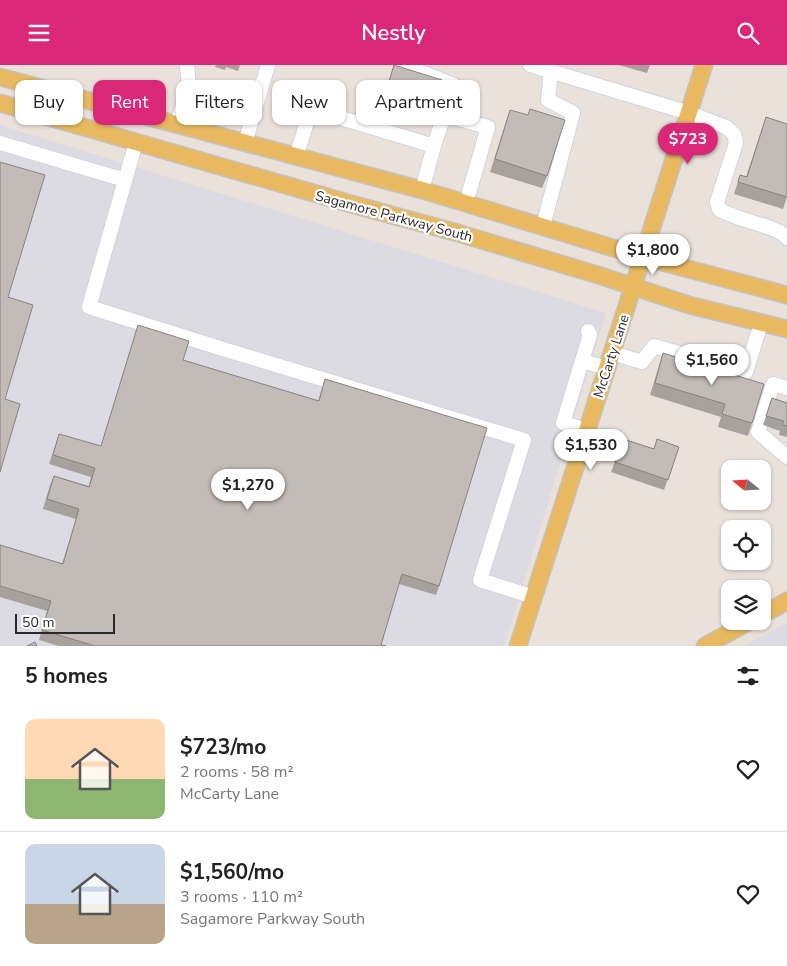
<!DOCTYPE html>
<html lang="en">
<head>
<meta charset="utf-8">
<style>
	:root { --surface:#fff; --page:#f2f2f2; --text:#222; --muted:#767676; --line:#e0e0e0; --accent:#db2777 }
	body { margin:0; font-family:"Nunito Sans",sans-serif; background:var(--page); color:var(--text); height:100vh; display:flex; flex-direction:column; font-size:19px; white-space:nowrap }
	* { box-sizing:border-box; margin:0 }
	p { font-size:16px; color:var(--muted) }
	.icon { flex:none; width:28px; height:28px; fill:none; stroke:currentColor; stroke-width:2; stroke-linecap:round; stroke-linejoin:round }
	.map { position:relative; height:581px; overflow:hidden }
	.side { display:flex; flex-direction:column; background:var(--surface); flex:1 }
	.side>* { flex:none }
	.top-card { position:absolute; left:15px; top:15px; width:500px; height:45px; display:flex; gap:10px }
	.needle { width:32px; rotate:288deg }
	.controls { position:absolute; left:721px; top:395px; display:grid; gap:10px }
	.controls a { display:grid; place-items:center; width:50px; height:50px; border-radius:10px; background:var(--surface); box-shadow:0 1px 4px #0004; font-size:25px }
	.scale { position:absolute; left:15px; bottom:12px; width:100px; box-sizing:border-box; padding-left:5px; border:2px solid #282828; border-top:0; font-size:14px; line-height:18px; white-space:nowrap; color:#282828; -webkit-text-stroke:4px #fff; paint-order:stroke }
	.price { position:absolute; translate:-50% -42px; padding:0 11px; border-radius:18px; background:#fff; color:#222; font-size:16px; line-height:32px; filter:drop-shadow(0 1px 2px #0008) }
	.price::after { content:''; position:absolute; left:50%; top:30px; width:15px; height:11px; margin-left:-8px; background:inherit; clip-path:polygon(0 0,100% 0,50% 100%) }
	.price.on { background:var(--accent); color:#fff }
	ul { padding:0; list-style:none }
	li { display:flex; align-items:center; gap:15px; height:125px; padding:0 25px }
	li+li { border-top:1px solid var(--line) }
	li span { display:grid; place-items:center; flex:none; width:140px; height:100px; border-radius:10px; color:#555 }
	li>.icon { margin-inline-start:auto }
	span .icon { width:60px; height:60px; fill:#fffc; stroke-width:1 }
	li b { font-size:21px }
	h2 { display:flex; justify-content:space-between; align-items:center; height:60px; padding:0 25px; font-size:21px }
	.chip { padding:0 18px; border-radius:10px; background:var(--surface); box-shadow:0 1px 4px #0004; font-size:18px; line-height:45px }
	.chip.on { background:var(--accent); color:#fff }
	header { display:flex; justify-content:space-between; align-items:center; height:65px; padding:0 25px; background:var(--accent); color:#fff; font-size:22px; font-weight:600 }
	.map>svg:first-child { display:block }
</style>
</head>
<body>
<header><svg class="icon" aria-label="menu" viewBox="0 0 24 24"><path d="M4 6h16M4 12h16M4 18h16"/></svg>Nestly<svg class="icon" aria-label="search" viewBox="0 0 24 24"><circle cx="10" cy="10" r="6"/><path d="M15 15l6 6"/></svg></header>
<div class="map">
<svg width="787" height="581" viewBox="0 0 787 581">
	<rect width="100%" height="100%" fill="#eae1da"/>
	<path fill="#dcdae2" d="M0 60 606 248 504 581H0Z
		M787 558V581H745L749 578Z"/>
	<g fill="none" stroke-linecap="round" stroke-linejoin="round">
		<defs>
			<path id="minor" d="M403 0 454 20 434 81
				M530 0 689 48 726 62 734 69 736 78 717 137 719 144C734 155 779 161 787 173
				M444 50 488 62 466 138
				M177 58 189 22 187 0
				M136 77 89 242 223 284 524 375 480 515 534 532
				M0 78 125 115
				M245 78 268 0
				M296 92 311 44 434 81 422 125
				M543 161 573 48 548 35 551 6
				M612 288 642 297 654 281 746 307 761 258
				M582 296 607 303
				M787 323 773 319 758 367 787 392
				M587 365 563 358 590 270 588 266"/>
			<path id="major" d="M0 12 422 125 643 192 787 230
				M0 38 355 140 458 168 598 210 689 240 787 264
				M762 550 787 536
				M518 581 704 0
				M705 581 750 556"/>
		</defs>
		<use href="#minor" stroke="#cfd4e0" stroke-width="16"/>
		<use href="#major" stroke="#c3c3c3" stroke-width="19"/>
		<use href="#minor" stroke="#fff" stroke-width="14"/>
		<use href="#major" stroke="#e8b961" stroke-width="16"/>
	</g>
	<path fill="#a7a19d" d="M216 0H240L238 6 226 2 225 5 215 2Z
		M394 0 432 47 428 57 381 42Z
		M618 0H650L647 8Z
		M510 45 547 111 542 123 490 107Z
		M766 52 787 59V132L783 144 734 129 740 110 746 112Z
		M138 260 183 295 318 336 325 314 439 521 436 530 399 519 381 580 386 581H59L39 575 47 546 0 532V480L62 499 76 454 43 444 50 420 54 411 89 421 91 412 49 399 59 369 101 381Z
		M663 288 752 358 748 371 718 362 721 352 650 330Z
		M772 333 787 338V372L779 370 780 366 763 360Z
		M623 374 654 384 679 382 664 425 611 407Z"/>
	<path fill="#c2bbb7" stroke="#888380" d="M394 0 442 15 432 47 384 33Z
		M530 44 565 55 547 111 495 94 510 45 528 50Z
		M766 52 787 59V132L738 117 740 110 747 112Z
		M0 97 45 110 8 232 33 240 5 334 20 339 0 407Z
		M138 260 189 276 183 295 319 336 325 314 487 363 439 521 402 509 381 580 386 581H95L42 565 51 536 0 521V480L63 499 79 444 47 434 54 411 89 422 95 403 53 390 59 369 101 381Z
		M663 288 764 319 752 358 722 349 725 339 655 318Z
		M772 333 787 338V361L782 360 784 356 766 351Z
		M623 374 654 384 657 374 679 382 668 415 615 397Z
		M35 577 37 581H27Z"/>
	<g text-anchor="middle" stroke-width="4.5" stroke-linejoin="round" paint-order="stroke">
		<g font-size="14" fill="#282828" stroke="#fff">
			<text transform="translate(394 151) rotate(15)" y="5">Sagamore Parkway South</text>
			<text transform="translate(611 291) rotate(-72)" y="5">McCarty Lane</text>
		</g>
	</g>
</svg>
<div class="controls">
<a><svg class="needle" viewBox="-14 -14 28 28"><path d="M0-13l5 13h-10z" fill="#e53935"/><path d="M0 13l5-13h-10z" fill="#767676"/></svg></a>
<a><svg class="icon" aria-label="locate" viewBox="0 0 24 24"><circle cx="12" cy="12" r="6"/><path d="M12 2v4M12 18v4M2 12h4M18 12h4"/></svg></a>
<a><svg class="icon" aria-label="layers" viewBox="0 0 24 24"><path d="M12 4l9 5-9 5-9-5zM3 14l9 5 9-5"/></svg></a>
</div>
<div class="scale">50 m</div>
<b class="price on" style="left:688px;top:100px">$723</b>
<b class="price" style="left:653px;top:211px">$1,800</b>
<b class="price" style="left:712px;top:321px">$1,560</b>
<b class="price" style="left:591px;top:406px">$1,530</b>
<b class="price" style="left:248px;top:446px">$1,270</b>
<div class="top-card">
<a class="chip">Buy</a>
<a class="chip on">Rent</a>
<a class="chip">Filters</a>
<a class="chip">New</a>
<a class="chip">Apartment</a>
</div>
</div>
<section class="side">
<h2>5 homes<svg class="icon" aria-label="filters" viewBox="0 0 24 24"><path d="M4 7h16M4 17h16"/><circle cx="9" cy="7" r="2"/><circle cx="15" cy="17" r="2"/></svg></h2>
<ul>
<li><span style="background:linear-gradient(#ffd9b3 60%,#8fb573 0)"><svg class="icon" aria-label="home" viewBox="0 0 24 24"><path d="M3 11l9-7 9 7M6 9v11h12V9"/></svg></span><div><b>$723/mo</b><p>2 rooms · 58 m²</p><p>McCarty Lane</p></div><svg class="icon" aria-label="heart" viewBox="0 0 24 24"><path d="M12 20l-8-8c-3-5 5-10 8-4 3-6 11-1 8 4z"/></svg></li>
<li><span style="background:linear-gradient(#c9d6e8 60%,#b9a48a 0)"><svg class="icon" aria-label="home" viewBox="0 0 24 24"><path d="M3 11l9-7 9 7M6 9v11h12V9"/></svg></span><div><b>$1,560/mo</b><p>3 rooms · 110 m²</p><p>Sagamore Parkway South</p></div><svg class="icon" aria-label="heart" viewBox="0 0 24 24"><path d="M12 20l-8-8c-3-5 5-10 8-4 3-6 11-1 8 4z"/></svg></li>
</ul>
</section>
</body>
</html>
